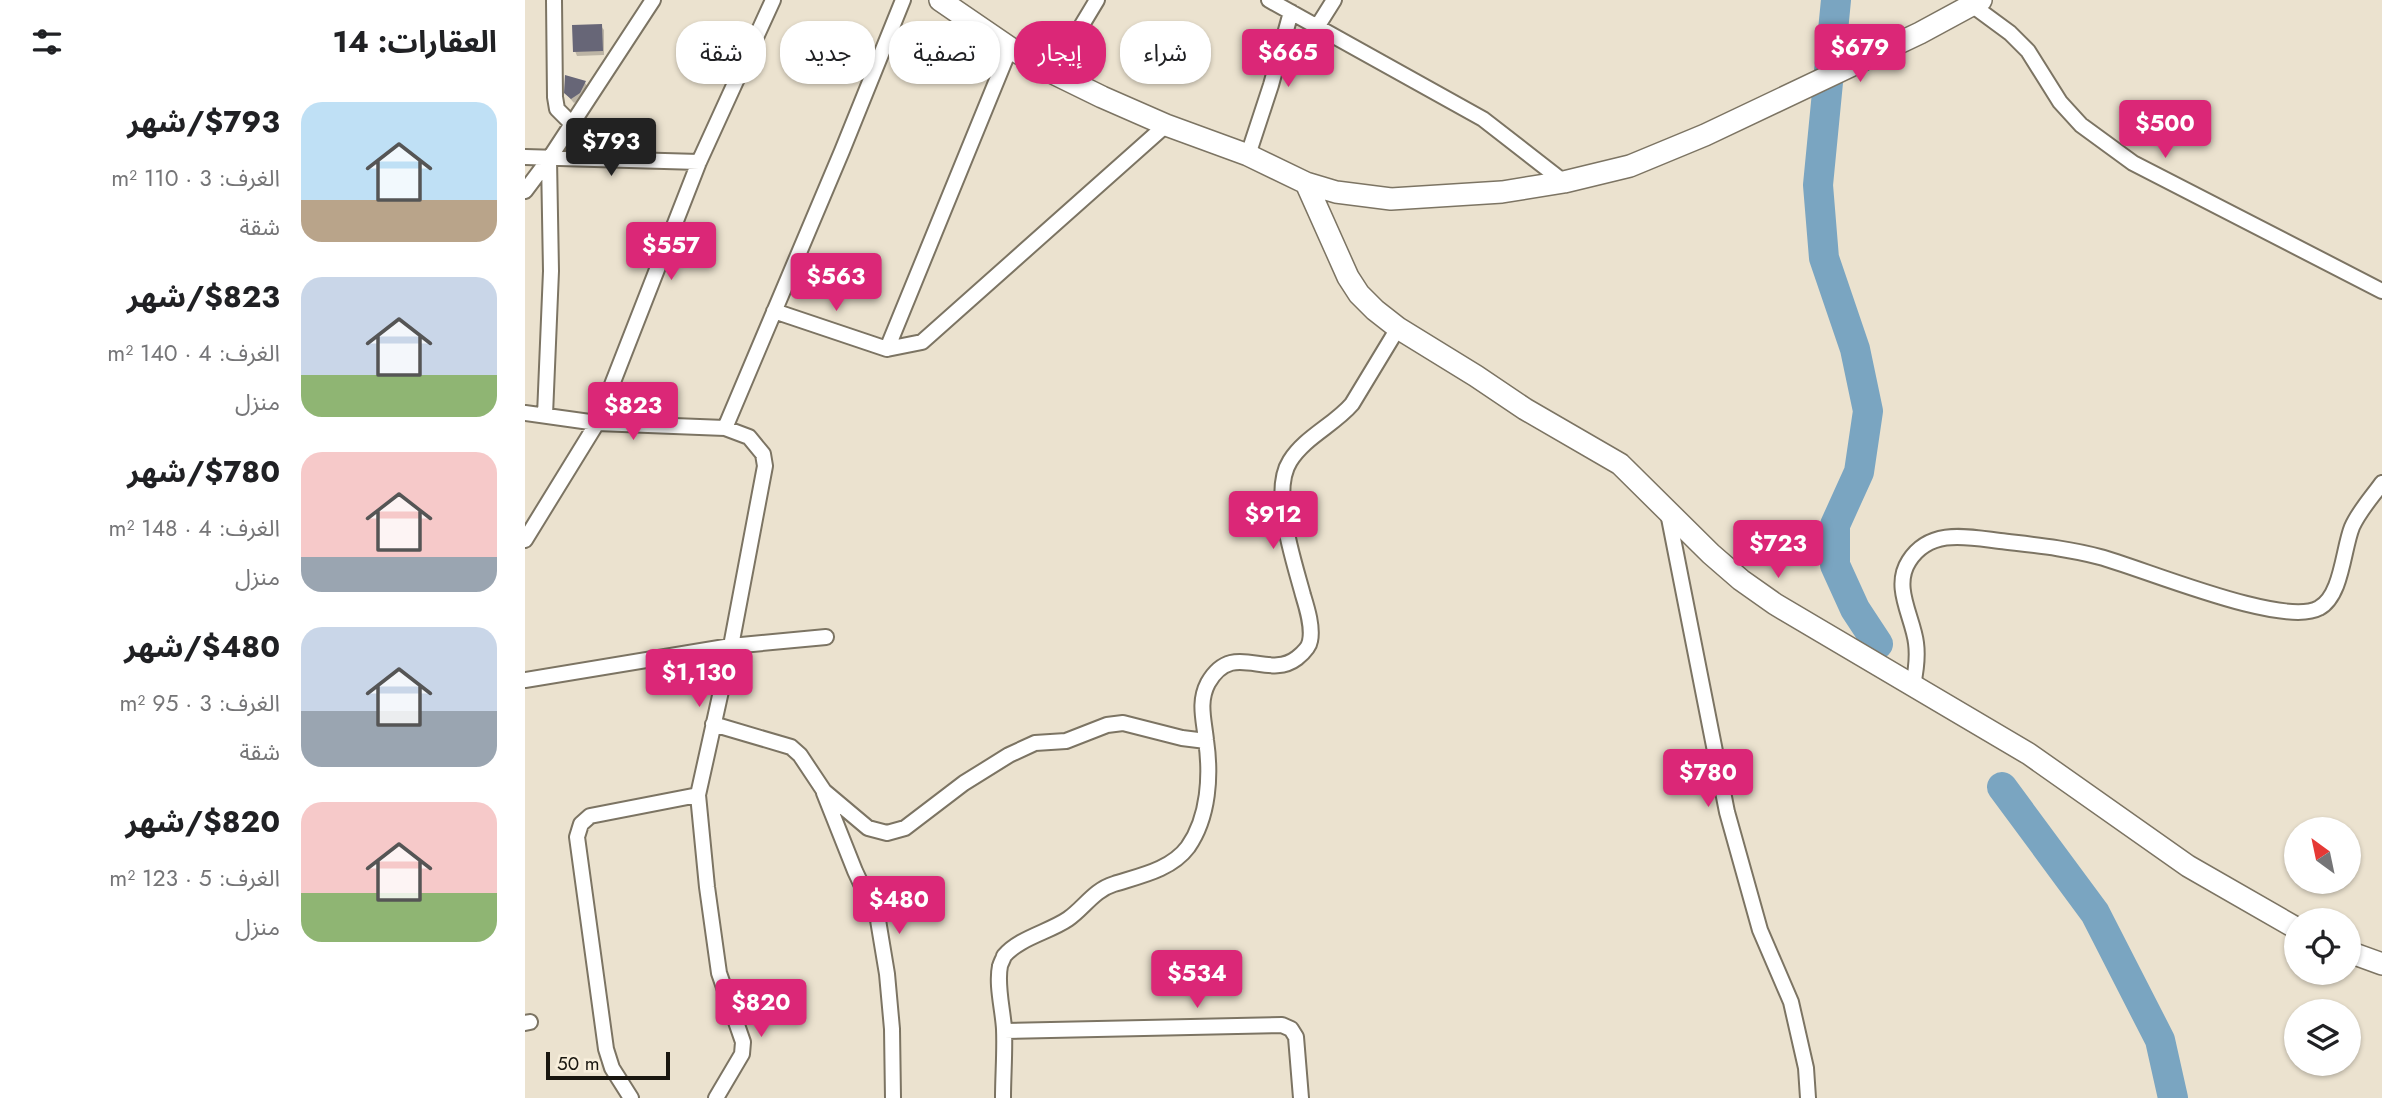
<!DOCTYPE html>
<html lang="ar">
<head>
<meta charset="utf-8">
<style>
	:root { --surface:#fff; --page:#f2f2f2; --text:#202124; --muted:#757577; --accent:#db2777 }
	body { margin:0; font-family:Jost,"Noto Sans Arabic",sans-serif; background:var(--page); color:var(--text); direction:rtl; height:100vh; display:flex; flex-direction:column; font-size:26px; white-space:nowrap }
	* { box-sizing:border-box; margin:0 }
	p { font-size:23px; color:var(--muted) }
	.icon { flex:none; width:38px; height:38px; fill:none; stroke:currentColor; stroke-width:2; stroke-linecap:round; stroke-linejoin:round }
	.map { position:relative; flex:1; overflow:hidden; direction:ltr }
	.drawer { display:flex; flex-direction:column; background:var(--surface); width:525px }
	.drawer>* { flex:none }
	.top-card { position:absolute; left:21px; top:21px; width:665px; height:63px; direction:rtl; display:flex; gap:14px }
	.needle { width:46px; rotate:327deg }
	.fabs { position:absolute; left:1759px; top:817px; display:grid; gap:14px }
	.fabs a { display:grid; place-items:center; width:77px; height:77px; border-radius:50%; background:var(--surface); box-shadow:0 2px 5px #0004; font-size:35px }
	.scale { position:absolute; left:21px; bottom:18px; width:124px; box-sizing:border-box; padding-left:7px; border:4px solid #19160f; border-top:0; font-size:19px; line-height:24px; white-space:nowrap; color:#19160f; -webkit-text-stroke:5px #f8efdc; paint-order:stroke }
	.price { position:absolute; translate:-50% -60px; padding:0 16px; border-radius:7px; background:var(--accent); color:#fff; font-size:23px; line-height:46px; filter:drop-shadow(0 2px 4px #0008) }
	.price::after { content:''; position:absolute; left:50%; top:42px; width:21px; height:16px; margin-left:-10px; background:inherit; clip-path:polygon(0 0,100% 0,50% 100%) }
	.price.selected { background:#222; color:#fff }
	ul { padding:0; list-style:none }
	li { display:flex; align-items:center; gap:21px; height:175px; padding:0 28px }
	li span { display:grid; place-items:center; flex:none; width:196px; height:140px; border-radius:21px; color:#555 }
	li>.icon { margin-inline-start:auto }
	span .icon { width:84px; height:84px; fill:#fffc; stroke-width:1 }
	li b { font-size:30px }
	h2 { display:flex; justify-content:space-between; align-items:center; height:84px; padding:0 28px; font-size:30px }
	.pill { padding:0 24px; border-radius:28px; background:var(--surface); box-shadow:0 2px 5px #0004; font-size:24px; line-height:63px }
	.pill.selected { background:var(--accent); color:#fff }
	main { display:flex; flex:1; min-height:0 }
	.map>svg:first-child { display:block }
</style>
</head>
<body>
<main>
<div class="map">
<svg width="1857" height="1098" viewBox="0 0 1857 1098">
	<rect width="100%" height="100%" fill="#ebe2cf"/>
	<path fill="#0003" d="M76 26 79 30V55L52 56 50 51Z
		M41 77 60 83 63 87 57 98 49 103 42 95Z"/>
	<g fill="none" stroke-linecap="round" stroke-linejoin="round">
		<path stroke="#7aa5c1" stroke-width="30" d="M1311 0 1293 185 1299 258 1330 349 1343 411 1334 472 1310 525V565L1330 609 1353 644
			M1477 787 1570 913 1635 1040 1648 1098"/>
	</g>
	<path fill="#676677" d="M77 24 78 51 48 52 47 25Z
		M40 75 61 81 55 93 46 99 39 93Z"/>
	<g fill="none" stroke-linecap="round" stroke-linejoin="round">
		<defs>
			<path id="street" d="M29 0 30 97 32 109 47 124
				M744 0 958 119 1039 182
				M1447 5 1485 33 1503 51 1535 102 1556 125 1608 163 1857 291
				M792 27 809 0
				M528 73 572 0
				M723 155 746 85 766 12
				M0 157 174 162
				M0 191 24 159 128 0
				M249 311 362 349 397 342 641 125
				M362 349 485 48
				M0 413 72 423 200 428 224 437 238 454 240 466 206 646 173 795 182 887 194 973 218 1042 217 1054 191 1098
				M20 415 26 271 24 159
				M200 428 317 151 378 0
				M1143 513 1202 812 1235 930 1266 1002 1281 1068 1283 1098
				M0 540 72 423 174 162 248 0
				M0 680 206 646 301 637
				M1388 685C1391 671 1393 658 1391 643 1388 617 1367 587 1384 561 1405 528 1443 537 1475 541 1508 545 1542 548 1575 557 1617 568 1758 628 1794 608 1817 596 1818 549 1827 527 1834 511 1847 497 1857 483
				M188 724 266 747 275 755 299 791 343 828 362 833 380 828 439 783 484 755 510 743 541 741 582 725 598 723 657 738 681 741
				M299 793 330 871 353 920 362 974 367 1029 368 1098
				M0 1023 5 1022
				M479 1031 757 1025 766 1029 771 1037 776 1098
				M106 1098 87 1068 81 1049 52 837 56 824 65 816 173 795
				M478 1098C478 1075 480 1052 479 1029 478 1010 471 985 475 966 475 965 479 957 479 956 494 938 524 932 543 919 559 908 569 890 589 884 614 876 646 870 663 847 684 817 686 775 681 740 679 720 673 702 683 683 708 639 742 681 772 658 777 654 784 648 785 641 788 627 782 608 778 595 769 561 745 492 765 461 780 437 809 425 827 404L873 328"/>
			<path id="secondary" d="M415 0 485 48 528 73 577 97 641 125 723 155 781 183 811 192 866 199 977 192 1039 182 1105 166 1180 135 1395 33 1456 0
				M781 183 823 277 834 294 850 310 873 328 951 376 1000 409 1095 464 1186 554 1216 580 1250 604 1504 754 1663 866 1771 928
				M1824 952 1857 964"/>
		</defs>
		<use href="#street" stroke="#7c7463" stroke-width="18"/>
		<use href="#secondary" stroke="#7c7463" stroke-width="24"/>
		<use href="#street" stroke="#fff" stroke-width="14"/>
		<use href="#secondary" stroke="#fff" stroke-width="21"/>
	</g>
</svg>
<div class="fabs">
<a><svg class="needle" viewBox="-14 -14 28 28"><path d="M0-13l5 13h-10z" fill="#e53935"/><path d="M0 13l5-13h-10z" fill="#757577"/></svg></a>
<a><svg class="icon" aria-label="locate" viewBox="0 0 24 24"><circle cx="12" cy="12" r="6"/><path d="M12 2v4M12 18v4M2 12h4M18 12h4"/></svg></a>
<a><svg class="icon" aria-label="layers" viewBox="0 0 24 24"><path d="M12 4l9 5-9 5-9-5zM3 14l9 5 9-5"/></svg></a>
</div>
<div class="scale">50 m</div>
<b class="price" style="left:1335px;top:84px">$679</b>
<b class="price" style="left:763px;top:89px">$665</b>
<b class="price" style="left:1640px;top:160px">$500</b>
<b class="price selected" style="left:86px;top:178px">$793</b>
<b class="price" style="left:146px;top:282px">$557</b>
<b class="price" style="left:311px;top:313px">$563</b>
<b class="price" style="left:108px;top:442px">$823</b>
<b class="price" style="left:748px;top:551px">$912</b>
<b class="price" style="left:1253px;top:580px">$723</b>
<b class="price" style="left:174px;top:709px">$1,130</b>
<b class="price" style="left:1183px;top:809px">$780</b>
<b class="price" style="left:374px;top:936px">$480</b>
<b class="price" style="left:672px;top:1010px">$534</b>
<b class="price" style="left:236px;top:1039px">$820</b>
<div class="top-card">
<a class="pill">شراء</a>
<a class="pill selected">إيجار</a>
<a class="pill">تصفية</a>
<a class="pill">جديد</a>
<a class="pill">شقة</a>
</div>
</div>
<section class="drawer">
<h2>العقارات: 14<svg class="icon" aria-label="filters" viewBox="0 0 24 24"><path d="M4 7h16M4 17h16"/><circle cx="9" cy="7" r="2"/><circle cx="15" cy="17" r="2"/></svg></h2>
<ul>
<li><span style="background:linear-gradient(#bfe0f5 70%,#b9a48a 0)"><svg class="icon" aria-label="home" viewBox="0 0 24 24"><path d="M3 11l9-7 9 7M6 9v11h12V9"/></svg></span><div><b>$793/شهر</b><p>الغرف: 3 · 110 m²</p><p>شقة</p></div></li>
<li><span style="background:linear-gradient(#c9d6e8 70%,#8fb573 0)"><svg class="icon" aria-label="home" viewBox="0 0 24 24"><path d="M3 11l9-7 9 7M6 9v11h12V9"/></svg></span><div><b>$823/شهر</b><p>الغرف: 4 · 140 m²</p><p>منزل</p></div></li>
<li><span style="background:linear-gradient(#f6c9c9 75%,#9aa5b1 0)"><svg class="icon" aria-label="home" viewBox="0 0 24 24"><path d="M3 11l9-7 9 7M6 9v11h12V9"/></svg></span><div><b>$780/شهر</b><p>الغرف: 4 · 148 m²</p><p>منزل</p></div></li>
<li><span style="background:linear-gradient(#c9d6e8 60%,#9aa5b1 0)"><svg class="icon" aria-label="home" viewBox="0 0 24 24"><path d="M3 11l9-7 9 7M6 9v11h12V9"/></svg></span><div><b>$480/شهر</b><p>الغرف: 3 · 95 m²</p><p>شقة</p></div></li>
<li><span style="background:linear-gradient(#f6c9c9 65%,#8fb573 0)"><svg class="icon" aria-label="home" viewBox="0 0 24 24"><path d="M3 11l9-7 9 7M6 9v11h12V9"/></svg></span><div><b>$820/شهر</b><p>الغرف: 5 · 123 m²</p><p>منزل</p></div></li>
</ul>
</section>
</main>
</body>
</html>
